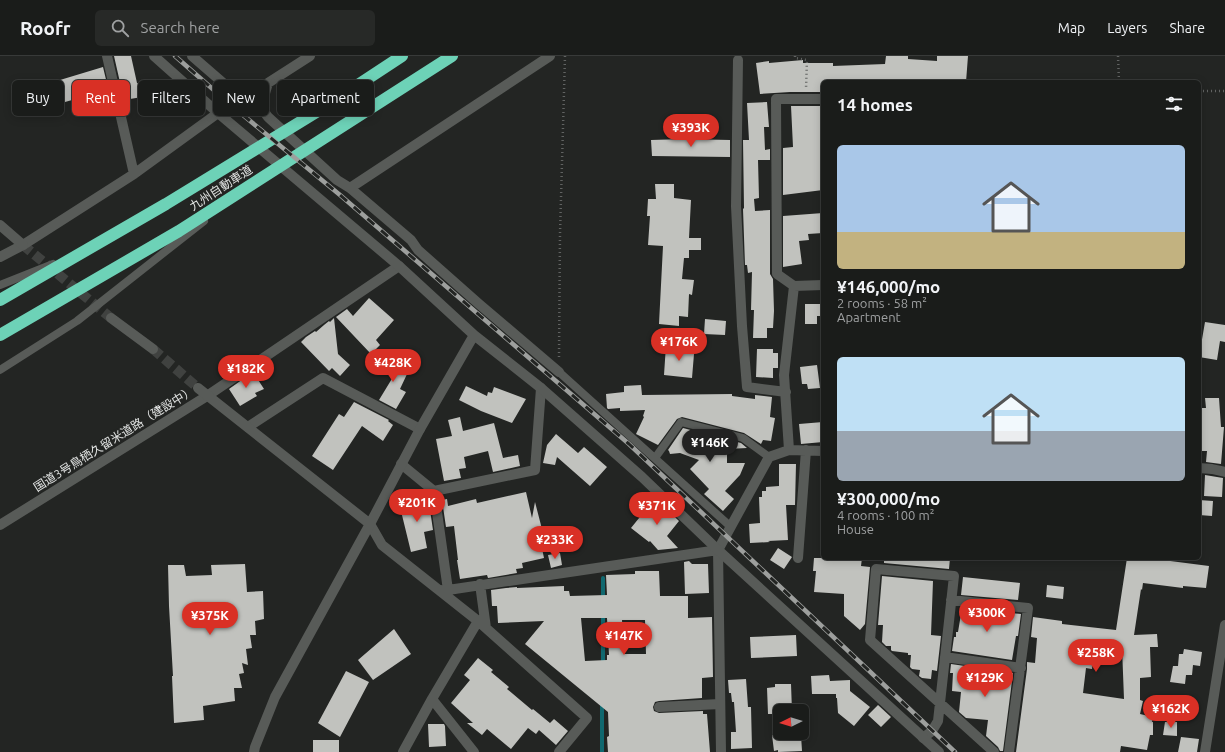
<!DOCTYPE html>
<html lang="en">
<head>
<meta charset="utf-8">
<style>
	:root { --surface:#1a1c1a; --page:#272927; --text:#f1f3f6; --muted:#9fa1a2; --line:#383a39; --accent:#d93025 }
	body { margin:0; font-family:Ubuntu,"Noto Sans JP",sans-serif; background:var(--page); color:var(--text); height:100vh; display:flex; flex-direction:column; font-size:15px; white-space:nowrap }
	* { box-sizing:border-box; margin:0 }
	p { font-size:13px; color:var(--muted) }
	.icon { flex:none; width:22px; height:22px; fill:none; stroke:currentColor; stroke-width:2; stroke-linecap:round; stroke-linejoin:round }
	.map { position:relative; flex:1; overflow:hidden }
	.sheet { position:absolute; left:821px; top:24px; width:380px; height:480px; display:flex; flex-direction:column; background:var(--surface); border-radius:6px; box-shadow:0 2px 10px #0003,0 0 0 1px var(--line) }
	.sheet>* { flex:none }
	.top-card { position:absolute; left:12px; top:24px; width:380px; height:36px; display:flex; gap:8px }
	.needle { width:26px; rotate:265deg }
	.fabs { position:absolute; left:773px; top:648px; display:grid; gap:8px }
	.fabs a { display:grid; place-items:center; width:36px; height:36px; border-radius:6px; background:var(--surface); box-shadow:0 2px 10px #0003,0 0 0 1px var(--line); font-size:20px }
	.price { position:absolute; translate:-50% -34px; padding:0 9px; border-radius:14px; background:var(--accent); color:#fff; font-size:13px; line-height:26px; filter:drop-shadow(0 1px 2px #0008) }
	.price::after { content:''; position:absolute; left:50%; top:24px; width:12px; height:9px; margin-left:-6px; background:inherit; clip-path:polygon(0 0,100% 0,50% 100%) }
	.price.selected { background:#222; color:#fff }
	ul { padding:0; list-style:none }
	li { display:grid; align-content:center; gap:8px; height:212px; padding:0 16px }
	li span { display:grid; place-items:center; height:124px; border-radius:6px; color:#555 }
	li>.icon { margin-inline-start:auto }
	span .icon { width:72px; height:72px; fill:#fffc; stroke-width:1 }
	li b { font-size:17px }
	h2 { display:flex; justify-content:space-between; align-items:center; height:48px; padding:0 16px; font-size:17px }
	.pill { padding:0 14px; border-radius:6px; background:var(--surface); box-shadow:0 2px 10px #0003,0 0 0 1px var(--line); font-size:14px; line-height:36px }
	.pill.selected { background:var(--accent); color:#fff }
	header { display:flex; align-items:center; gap:24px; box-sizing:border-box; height:56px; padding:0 20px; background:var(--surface); border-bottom:1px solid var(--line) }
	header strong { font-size:19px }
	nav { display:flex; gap:22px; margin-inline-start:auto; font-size:14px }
	.search { width:280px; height:36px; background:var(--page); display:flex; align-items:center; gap:10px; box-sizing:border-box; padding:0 14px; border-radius:6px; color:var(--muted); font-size:15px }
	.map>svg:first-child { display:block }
</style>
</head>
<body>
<header>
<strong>Roofr</strong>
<div class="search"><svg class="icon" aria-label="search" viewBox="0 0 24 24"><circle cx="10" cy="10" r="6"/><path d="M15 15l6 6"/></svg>Search here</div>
<nav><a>Map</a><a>Layers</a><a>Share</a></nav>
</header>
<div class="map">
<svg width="1225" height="696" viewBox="0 0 1225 696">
	<rect width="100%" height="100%" fill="#232523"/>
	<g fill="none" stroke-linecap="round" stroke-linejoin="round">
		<path stroke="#10686f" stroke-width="4" d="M603 544V522
			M603 608V557
			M602 696V647"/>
	</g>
	<path fill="#c1c2be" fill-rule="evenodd" d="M114 0H131L137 27H139L142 41 124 44Z
		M886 0H908V3L937 5V0H968L966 26H823V36H790L760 38 756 7 769 5V7L803 4V7H833V10L885 8Z
		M103 11 109 36 97 38V37L65 46 60 24Z
		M166 46 169 57 151 61 149 50Z
		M767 46 769 71H764L765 94 770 93V104H758L759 142 754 143 755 155 770 154V218L773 223 774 255 773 272H767V282H753L754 254H751L752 216 748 217 747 209H745L743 153 744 152 743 84H749L747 47Z
		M791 50H823V70L820 71 823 90V134L783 139V92L793 91Z
		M684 83 730 84V101L652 100 651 84Z
		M655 128H674V142L691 144 689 182H701V194H689V202H684L682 223 694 224 692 239 689 238 688 261 679 260V270L659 268 663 190 648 189 650 160H647L648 143H656Z
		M823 157V177L808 178 809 184 799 185 802 208 783 211V160Z
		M369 242 394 264 376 284 380 289 371 298 336 261 347 253 353 260Z
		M805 248H821V260H817V268H805Z
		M334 262 338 298 350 309 340 320 332 312 329 315 301 286 306 281 315 275 316 276 324 269 329 265 330 266Z
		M705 263 726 265 725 279 704 278Z
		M1205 266 1225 269V286L1220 285 1217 304 1199 301Z
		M666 289 690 291V297L694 298 692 322 664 319Z
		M757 293H773V297H778V312H773V322L756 321Z
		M387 300 396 306 395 309 408 316 400 333 406 336 396 353 379 344 393 321 379 313Z
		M817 309 820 332 808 333 807 328H802L800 311Z
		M253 316 264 333 255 337 257 340 240 350 229 333Z
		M641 329 642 339 732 338V340L755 343V339L772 341 770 361 775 362 771 385 763 384 761 388 744 377 682 361 677 363 658 389 636 378 644 361 643 360 645 354 620 355V352L608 353 607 352 606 338 624 336V330Z
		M466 330 487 340 488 336 492 337 494 331 526 343 512 367 481 355 459 344Z
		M1205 342H1219L1221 371H1224L1221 408 1206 406 1207 395H1199V352H1206Z
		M354 346 389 364 388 365 393 369 383 385 362 370 333 414 312 400 339 358 344 361Z
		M460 361 463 375 494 367 503 402 518 399 520 410 493 416 488 395 464 401 466 412 459 413 461 422 444 425 436 383 452 380 448 364Z
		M823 366V386L801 388 799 368Z
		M683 372 741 387 747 392 727 393V407H745L740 419 725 435 734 443 723 455 704 438 709 433 690 413 699 404 680 397 670 398 669 395 668 394Z
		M556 378 578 397 584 391 607 411 590 430 557 401 555 409 543 407 547 389Z
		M779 408H796L795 449H786L788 484 768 485 770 486 750 487 749 468 760 467 759 441H762V435H766V431L779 430Z
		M1205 419 1223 422 1222 441 1204 440Z
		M526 436 532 462 535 446 543 477 539 478 544 502 522 507 523 512 516 513 517 517 488 522 487 519 460 523 457 504H458L454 470 446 471 442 444 447 443 448 450 476 443 477 447Z
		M407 440 426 447H429L433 474 424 476 427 492 411 496 401 455Z
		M1199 444 1213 445 1212 460 1199 459Z
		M658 445 679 465 667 480 678 492 658 494 650 485 649 486 631 472 652 446 655 449Z
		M778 492 792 501 784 513 770 504Z
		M560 497 562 509 551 512 548 499Z
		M814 502H862L861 510 870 511 865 568 860 574 844 560V538L814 536 816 515H813Z
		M884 502H950L949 513 884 507Z
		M1127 502H1147L1209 510 1206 532 1183 530V532L1143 527 1142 534 1141 533 1134 579 1157 578 1158 591H1150L1151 621 1140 622V644L1143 645 1140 658 1153 661 1152 666H1153V679H1150L1147 694 1121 690 1120 696H1016L1027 613V606L1035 607 1037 582 1031 581 1033 561 1062 565V568L1116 574ZM1095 588 1122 591 1124 643 1083 637 1086 612 1092 613Z
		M689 505 692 508H708L709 537 685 538 684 506Z
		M245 508 247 536 263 535 264 563 255 565 256 579H250L252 592 246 593 248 609 242 607 244 617 239 618 242 632H234L235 645 203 650 204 664 174 667 172 620H173L169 550 168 509H184L186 520 212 519 211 509Z
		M635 515H659L660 540H688V562L712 561 713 621 702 622V642L659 645 655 646 653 651 654 655 659 657 703 655V658H707L710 696H608L607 681 609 680 608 656 525 588 544 565 498 567 497 550H492L491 534 506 532 517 531V532L564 530V535H569L570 540 607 539 606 519 635 518ZM581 562H607L609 599H607V604L585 605ZM622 564H645L646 598H624Z
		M882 520 933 525 931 579 941 580 937 615 932 614 931 623 922 622 919 620 920 614 912 613 910 611 911 599H908V597L892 595 891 594V590H886L882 586 883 569H878Z
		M963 521 1020 527 1018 544 961 539Z
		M1047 529 1064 531 1063 543 1046 541Z
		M962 552 1021 558 1018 580H1016L1012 604 952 595 954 581H956V576H958Z
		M394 573 411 598 373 624 358 604Z
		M796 579 797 600 751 602 750 581Z
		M1184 593 1202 596 1200 610 1193 609 1192 619H1186L1185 628 1170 626 1173 610H1178L1179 598H1183Z
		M478 602 493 614 491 616 509 631 507 633 532 654 533 653 550 667 554 663 568 675 556 689 539 674 536 678 528 672 511 693 487 673 482 679 467 667H473L451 647 470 624 464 619Z
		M951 608 1013 617 1003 695H1000L998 691 986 680 988 664 966 662 959 656 961 636 952 635 953 617H950Z
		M346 615 369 626 340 681 318 667Z
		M829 619 830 625 850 624V635L870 651 854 670 838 657 837 642H836V638H812L811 620Z
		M746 623 748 651H751L752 692 731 693V676H736L734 646H732L731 637H729L728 624Z
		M775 628H791L792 655H780V658H768L767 632 775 631Z
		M878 649 891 661 881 671 868 659Z
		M1165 666H1177V680L1163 679Z
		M428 668H444L445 670 446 690 429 691Z
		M792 677V679H801L802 695 778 696V694L774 695 772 679Z
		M1181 681 1199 683 1197 696H1178Z
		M313 684H339V696H313Z"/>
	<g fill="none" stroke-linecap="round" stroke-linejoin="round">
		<path stroke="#404240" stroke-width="10" stroke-dasharray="10 5" stroke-linecap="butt" d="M23 189 111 262
			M153 293 198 332"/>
		<path stroke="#616362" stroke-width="2.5" stroke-dasharray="1 3" stroke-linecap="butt" d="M795 0V2L807 4 806 33
			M1118 0 1119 26
			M1199 35H1225
			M559 301 560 178 565 0"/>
		<path stroke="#585b58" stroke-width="8" d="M0 229 53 208
			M0 314 77 265 204 165
			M559 316 731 471
			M655 402 681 366 743 382 769 401"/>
		<path stroke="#585b58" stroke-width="10" d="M107 0 134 118
			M192 0 237 39 264 41
			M310 0 268 27 264 41 262 53 268 61 337 124 350 132 411 184 418 194 479 248 559 316
			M738 4 736 150 742 270 747 331 786 336
			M823 43H776L777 218 794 230 823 229
			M350 132 550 0
			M0 201 23 189 134 118 218 57
			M248 371 323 322 420 373
			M789 394 784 319 794 230
			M401 408 434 435 535 414 541 332
			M1199 412 1212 413 1225 416
			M434 435 448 534H443
			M370 468 382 489 478 565 587 662 559 696
			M0 469 207 340 399 210
			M798 502 806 394
			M480 528 486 572
			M448 534 718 494
			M951 544 1028 552 1009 696
			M945 601 1021 612
			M432 643 474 696
			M659 651 720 648
			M923 682 932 675 938 665 954 520 876 513 870 584 994 696
			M403 696 432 643 478 565
			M721 696 718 494 769 401 789 394 823 395
			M1205 696 1225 569"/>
		<path stroke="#585b58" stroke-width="10" d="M154 0 218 57 399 210 474 279 541 332 642 421 718 494 939 696
			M0 169 23 189
			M111 262 153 293
			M198 332 370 468
			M254 696 255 691 275 641 370 468 420 373 474 279"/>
		<path stroke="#6dd2b7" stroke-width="12" d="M0 244 166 148 323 52 402 0
			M0 279 179 175 452 0"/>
		<defs>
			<path id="rail" d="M175 0 232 50 340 139 629 388 955 696"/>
		</defs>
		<use href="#rail" stroke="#9d9f9d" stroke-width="4.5"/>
		<use href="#rail" stroke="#232523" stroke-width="3" stroke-dasharray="9" stroke-linecap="butt"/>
	</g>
	<g text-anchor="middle" stroke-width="4" stroke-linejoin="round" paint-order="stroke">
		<g font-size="12" fill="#e1e3e2" stroke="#232523">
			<text transform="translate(221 132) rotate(-33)" y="4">九州自動車道</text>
			<text transform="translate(114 383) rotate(-32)" y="4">国道3号鳥栖久留米道路（建設中）</text>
		</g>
	</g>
</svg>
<div class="fabs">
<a><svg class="needle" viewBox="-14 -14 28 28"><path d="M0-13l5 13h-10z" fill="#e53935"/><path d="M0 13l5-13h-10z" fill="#9fa1a2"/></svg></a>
</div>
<b class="price" style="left:691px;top:92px">¥393K</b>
<b class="price" style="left:679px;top:306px">¥176K</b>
<b class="price" style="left:393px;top:327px">¥428K</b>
<b class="price" style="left:246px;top:333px">¥182K</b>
<b class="price selected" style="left:710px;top:407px">¥146K</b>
<b class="price" style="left:417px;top:467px">¥201K</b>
<b class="price" style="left:657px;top:470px">¥371K</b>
<b class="price" style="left:555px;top:504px">¥233K</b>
<b class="price" style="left:987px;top:577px">¥300K</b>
<b class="price" style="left:210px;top:580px">¥375K</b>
<b class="price" style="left:624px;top:600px">¥147K</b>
<b class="price" style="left:1096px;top:617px">¥258K</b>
<b class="price" style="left:985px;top:642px">¥129K</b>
<b class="price" style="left:1171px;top:673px">¥162K</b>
<div class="top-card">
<a class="pill">Buy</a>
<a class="pill selected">Rent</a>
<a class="pill">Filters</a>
<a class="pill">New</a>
<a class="pill">Apartment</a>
</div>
<section class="sheet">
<h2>14 homes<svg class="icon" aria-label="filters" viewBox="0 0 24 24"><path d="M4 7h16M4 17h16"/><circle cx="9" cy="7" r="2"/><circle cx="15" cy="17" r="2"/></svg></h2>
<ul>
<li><span style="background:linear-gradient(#a9c7e8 70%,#c2b280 0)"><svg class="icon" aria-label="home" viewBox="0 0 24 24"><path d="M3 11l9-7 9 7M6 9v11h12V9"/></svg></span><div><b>¥146,000/mo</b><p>2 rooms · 58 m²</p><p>Apartment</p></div></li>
<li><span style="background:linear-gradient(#bfe0f5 60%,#9aa5b1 0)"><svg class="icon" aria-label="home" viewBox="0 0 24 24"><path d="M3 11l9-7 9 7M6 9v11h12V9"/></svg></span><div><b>¥300,000/mo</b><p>4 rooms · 100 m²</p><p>House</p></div></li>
</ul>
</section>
</div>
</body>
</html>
